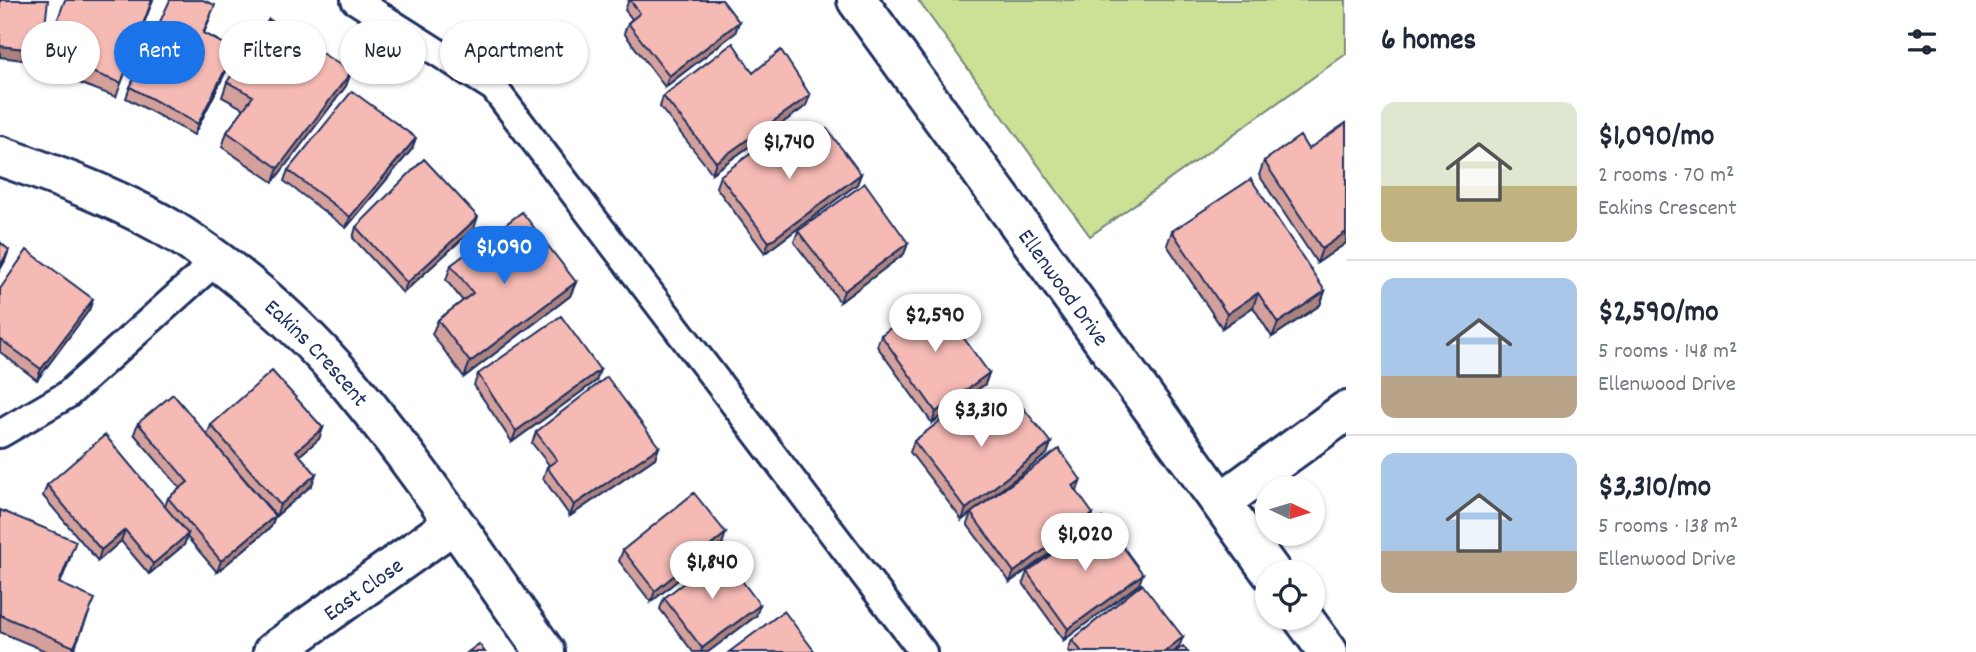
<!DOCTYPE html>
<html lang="en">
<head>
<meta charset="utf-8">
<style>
	:root { --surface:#fff; --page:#f2f2f3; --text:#1f2937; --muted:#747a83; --line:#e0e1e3; --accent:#1a73e8 }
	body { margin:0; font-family:Dekko,sans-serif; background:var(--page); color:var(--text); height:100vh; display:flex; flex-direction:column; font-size:26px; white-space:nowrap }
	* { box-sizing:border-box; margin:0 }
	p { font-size:23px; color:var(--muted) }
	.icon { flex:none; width:38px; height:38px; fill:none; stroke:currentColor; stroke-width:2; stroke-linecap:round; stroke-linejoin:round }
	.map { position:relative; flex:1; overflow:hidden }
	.sheet { display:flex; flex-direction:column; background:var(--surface); width:630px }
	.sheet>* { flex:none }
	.top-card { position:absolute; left:21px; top:21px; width:665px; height:63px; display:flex; gap:14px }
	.needle { width:46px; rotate:94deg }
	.buttons { position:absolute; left:1255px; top:476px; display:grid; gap:14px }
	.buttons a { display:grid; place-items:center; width:70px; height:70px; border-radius:50%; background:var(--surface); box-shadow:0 2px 5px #0004; font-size:35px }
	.price { position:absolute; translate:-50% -60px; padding:0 16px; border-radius:24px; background:#fff; color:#222; font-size:23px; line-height:46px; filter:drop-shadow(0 2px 4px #0008) }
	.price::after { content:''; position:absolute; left:50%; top:42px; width:21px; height:16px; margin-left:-10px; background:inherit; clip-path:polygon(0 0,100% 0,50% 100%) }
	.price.on { background:var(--accent); color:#fff }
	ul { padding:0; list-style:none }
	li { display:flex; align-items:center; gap:21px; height:175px; padding:0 35px }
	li+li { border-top:2px solid var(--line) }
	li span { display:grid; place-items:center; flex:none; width:196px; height:140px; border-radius:14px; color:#555 }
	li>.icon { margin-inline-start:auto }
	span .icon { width:84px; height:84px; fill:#fffc; stroke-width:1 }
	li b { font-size:30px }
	h2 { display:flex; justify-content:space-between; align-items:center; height:84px; padding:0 35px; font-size:30px }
	.tag { padding:0 24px; border-radius:32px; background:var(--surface); box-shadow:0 2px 5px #0004; font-size:24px; line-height:63px }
	.tag.on { background:var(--accent); color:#fff }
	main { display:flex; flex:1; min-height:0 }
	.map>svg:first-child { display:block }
</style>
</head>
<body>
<main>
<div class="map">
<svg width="1346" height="652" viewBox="0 0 1346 652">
	<rect width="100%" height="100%" fill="#fff"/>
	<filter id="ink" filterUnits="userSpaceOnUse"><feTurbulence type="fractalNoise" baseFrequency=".0143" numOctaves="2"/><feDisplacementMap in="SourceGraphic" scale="14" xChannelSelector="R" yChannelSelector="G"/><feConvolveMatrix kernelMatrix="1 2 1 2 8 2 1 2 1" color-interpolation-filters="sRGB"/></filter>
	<g filter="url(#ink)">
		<path fill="#cce196" stroke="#74887a" stroke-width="2" d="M918 0H1346V54L1090 236Z"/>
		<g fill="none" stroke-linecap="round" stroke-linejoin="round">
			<defs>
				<path id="lane" d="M355 0 494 88 923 652
					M0 434 67 395 216 261"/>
				<g id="street">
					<path id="s1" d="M0 156C60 177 126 201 180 235 243 276 302 328 351 386 421 470 481 563 545 652"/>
					<path d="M1221 502 1346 411"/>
					<path id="s2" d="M273 652 453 524"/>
				</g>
				<g id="secondary">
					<path id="s3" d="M857 0 1271 572"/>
					<path d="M1303 618 1328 652"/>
				</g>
			</defs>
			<use href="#lane" stroke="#1b2f5e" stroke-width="32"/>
			<use href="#street" stroke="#1b2f5e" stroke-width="44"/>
			<use href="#secondary" stroke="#1b2f5e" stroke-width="44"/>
			<use href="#lane" stroke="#fff" stroke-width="26"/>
			<use href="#street" stroke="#fff" stroke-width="38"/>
			<use href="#secondary" stroke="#fff" stroke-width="38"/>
		</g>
		<path fill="#d4a09c" stroke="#1b2f5e" stroke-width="2" d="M153 0 116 97 68 79 80 46 52 35 57 21Z
			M629 0H722L739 22 735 33 665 87 624 33 628 23 632 19 625 10Z
			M211 16 204 33 235 50 231 61 194 135 126 98 130 87Z
			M351 72 346 86 273 182 222 147 227 132 244 109 222 97 227 82Z
			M753 73 806 106 712 173 660 107 663 96Z
			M412 149 346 228 284 181 288 170Z
			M794 154 861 174 857 184 765 253 716 187 720 176Z
			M1264 161 1346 243 1317 263 1259 175Z
			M356 227 474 228 403 293 353 238Z
			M798 231 908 243 904 254 840 302 794 242Z
			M1172 231 1325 291 1320 305 1272 337 1253 307 1222 328 1167 245Z
			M451 265 576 282 570 296 464 377 432 334 438 320 463 301 446 280Z
			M0 289 93 299 89 310 37 380 0 352Z
			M881 335 989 373 985 384 932 423 877 346Z
			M478 374 596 381 512 442 474 385Z
			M138 423 207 435 211 425 323 428 319 439 300 455 312 485 276 516 229 461 275 516 271 527 217 572 187 537 184 545 149 574 121 541 98 561 43 496 47 485 165 506 168 498 180 488 134 434Z
			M984 426 1051 443 1047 454 977 508 1077 491 1089 525 1010 582 967 524 971 513 962 520 910 452 914 441Z
			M536 432 659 447 655 458 570 516 543 478 547 467 549 465 532 443Z
			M0 510 71 556 60 584 89 613 73 652H48L0 632Z
			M722 544 651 602 619 561 623 550Z
			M1027 572 1139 584 1064 640 1023 583Z
			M664 598 756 616 708 652H693L660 609Z
			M1072 640 1179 647 1174 652H1069L1068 651Z"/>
		<path fill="#ac827f" stroke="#1b2f5e" stroke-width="2" d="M739 22 735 33 665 87 669 76Z
			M0 46 42 51 38 62 0 57Z
			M235 50 231 61 194 135 198 124Z
			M351 72 346 86 273 182 278 168Z
			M810 95 806 106 712 173 716 162Z
			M416 138 412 149 346 228 350 217Z
			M861 174 857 184 765 253 769 242Z
			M478 217 474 228 403 293 407 283Z
			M1346 232V243L1317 263 1322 249Z
			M908 243 904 254 840 302 844 291Z
			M9 250 5 261 0 270V266Z
			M576 282 570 296 464 377 470 362Z
			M1325 291 1320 305 1272 337 1278 323Z
			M1258 293 1253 307 1222 328 1227 314Z
			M93 299 89 310 37 380 41 369Z
			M600 370 596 381 512 442 516 431Z
			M989 373 985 384 932 423 936 412Z
			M323 428 319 439 292 462 296 451Z
			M1051 443 1047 454 962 520 966 509Z
			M659 447 655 458 570 516 574 505Z
			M316 474 312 485 276 516 280 505Z
			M1081 480 1077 491 1073 486Z
			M1093 514 1089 525 1010 582 1014 572Z
			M275 516 271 527 217 572 221 561Z
			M125 530 121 541 98 561 101 550Z
			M726 533 722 544 651 602 655 591Z
			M188 534 184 545 149 574 153 564Z
			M1143 574 1139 584 1064 640 1068 629Z
			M760 605 756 616 708 652H701L702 648Z
			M1183 637 1179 647 1174 652H1164Z"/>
		<path fill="#f6bab5" stroke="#1b2f5e" stroke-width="2" d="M0 0H48L42 51 0 46Z
			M65 0H152L121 83 73 65 86 32 57 21Z
			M170 0H203L215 5 203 33 235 50 198 124 130 87Z
			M630 0H722L739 22 669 76 628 23 640 13Z
			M269 19 351 72 278 168 227 132 253 96 227 82Z
			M733 43 753 73 781 50 810 95 716 162 663 96Z
			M352 91 416 138 350 217 288 170Z
			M1346 123V232L1322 249 1264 161 1300 136 1308 149Z
			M827 129 861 174 769 242 720 176 779 133 794 154Z
			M424 159 478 217 407 283 356 227Z
			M1251 179 1325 291 1278 323 1258 293 1227 314 1172 231Z
			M865 183 908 243 844 291 798 231Z
			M522 212 576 282 470 362 438 320 473 293 451 265Z
			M0 242 9 250 0 266Z
			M27 250 93 299 41 369 0 339V289Z
			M934 297 989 373 936 412 881 335Z
			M561 316 600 370 516 431 478 374Z
			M272 371 323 428 296 451 316 474 280 505 211 425Z
			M607 377 659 447 574 505 547 467 557 460 536 432Z
			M173 394 275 516 221 561 168 498 188 482 138 423Z
			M1017 400 1051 443 966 509 914 441 965 402 984 426Z
			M105 435 188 534 153 564 125 530 101 550 47 485Z
			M1059 449 1081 480 1073 486 1093 514 1014 572 971 513Z
			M694 493 726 533 655 591 623 550Z
			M0 510 76 541 59 583 95 599 74 647 0 615Z
			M1102 518 1143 574 1068 629 1027 572Z
			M722 554 760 605 702 648 664 598Z
			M1142 584 1183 637 1164 652H1082L1072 640Z
			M784 611 815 652H729Z
			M479 644 485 652H468Z
			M1183 646 1188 652H1175Z"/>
	</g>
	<g text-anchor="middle" stroke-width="6" stroke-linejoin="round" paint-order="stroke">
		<g font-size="23" fill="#1b2f5e" stroke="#fff">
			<text dy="8" stroke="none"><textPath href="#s3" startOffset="354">Ellenwood Drive</textPath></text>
			<text dy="8" stroke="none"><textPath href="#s1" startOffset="378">Eakins Crescent</textPath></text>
			<text dy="8" stroke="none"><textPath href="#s2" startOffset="110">East Close</textPath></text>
		</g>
	</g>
</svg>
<div class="buttons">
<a><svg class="needle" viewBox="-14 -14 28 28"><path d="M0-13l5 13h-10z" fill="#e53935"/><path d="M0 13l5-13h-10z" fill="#747a83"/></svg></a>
<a><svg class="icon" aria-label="locate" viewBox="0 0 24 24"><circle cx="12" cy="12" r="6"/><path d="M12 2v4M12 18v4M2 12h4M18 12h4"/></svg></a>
</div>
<b class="price" style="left:789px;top:181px">$1,740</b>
<b class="price on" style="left:504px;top:286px">$1,090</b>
<b class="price" style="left:935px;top:354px">$2,590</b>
<b class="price" style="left:981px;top:449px">$3,310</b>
<b class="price" style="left:1085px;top:573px">$1,020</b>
<b class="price" style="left:712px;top:601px">$1,840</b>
<div class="top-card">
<a class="tag">Buy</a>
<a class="tag on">Rent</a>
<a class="tag">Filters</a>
<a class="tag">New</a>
<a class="tag">Apartment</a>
</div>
</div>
<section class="sheet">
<h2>6 homes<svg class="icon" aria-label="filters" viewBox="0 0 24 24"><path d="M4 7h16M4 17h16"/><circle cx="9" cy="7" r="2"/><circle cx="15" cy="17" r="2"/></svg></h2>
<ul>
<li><span style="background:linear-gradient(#dfe7d0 60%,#c2b280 0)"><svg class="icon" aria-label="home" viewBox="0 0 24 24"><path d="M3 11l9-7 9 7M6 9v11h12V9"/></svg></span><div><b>$1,090/mo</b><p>2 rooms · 70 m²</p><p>Eakins Crescent</p></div></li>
<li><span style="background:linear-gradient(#a9c7e8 70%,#b9a48a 0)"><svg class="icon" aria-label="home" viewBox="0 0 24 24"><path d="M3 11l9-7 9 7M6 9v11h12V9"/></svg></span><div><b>$2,590/mo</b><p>5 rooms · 148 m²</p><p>Ellenwood Drive</p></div></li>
<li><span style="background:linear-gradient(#a9c7e8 70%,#b9a48a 0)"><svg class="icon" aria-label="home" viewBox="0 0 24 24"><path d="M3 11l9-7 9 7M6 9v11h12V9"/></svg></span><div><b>$3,310/mo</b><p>5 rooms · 138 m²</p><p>Ellenwood Drive</p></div></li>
</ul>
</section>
</main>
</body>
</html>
